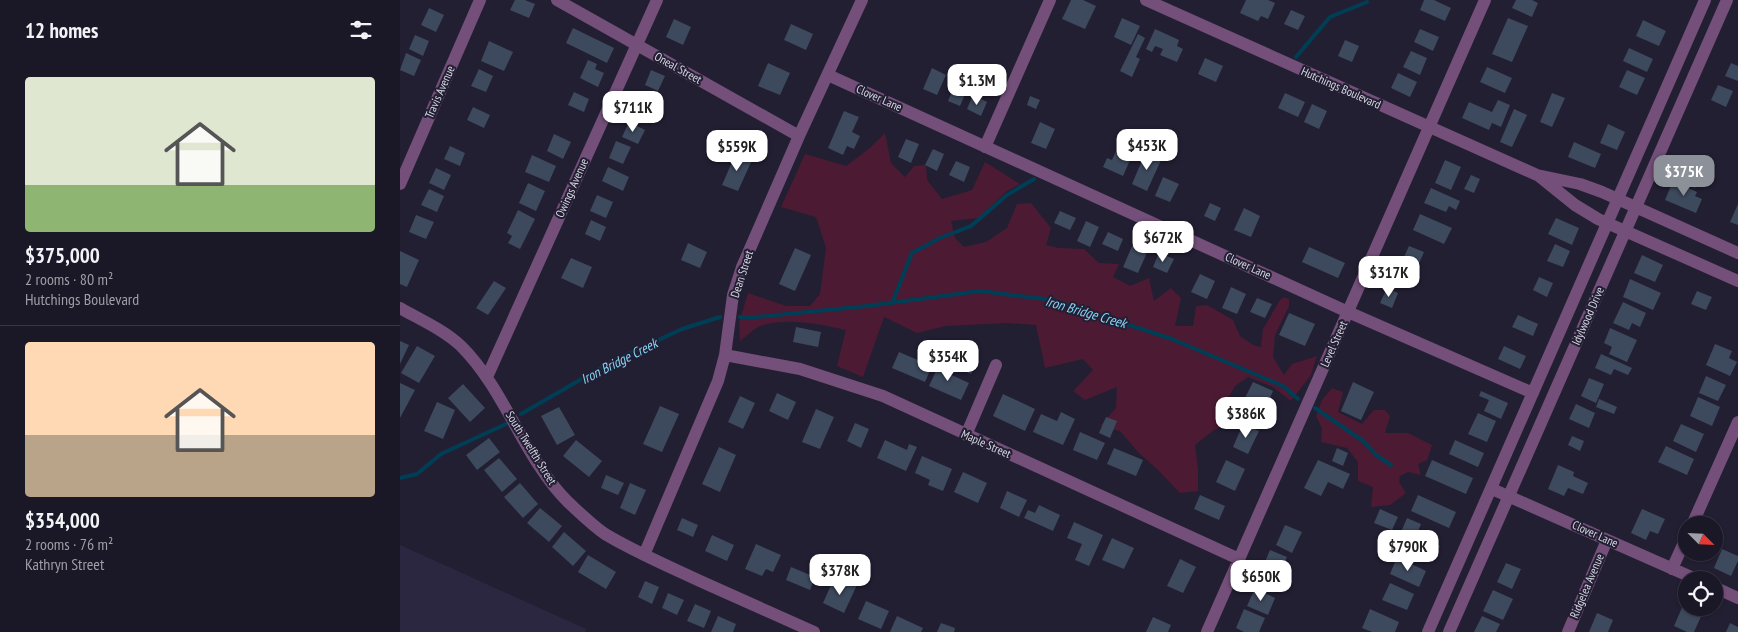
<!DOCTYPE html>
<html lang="en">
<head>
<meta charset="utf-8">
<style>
	:root { --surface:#1a1726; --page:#23202e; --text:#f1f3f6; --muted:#9f9fa7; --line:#383643; --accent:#8c9099 }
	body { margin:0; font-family:"PT Sans Narrow",sans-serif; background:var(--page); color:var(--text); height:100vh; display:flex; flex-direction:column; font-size:19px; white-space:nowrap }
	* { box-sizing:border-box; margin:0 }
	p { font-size:16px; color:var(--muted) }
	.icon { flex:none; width:28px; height:28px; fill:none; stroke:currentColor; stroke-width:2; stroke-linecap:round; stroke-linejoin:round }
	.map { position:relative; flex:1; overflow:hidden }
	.details { display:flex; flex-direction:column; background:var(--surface); width:400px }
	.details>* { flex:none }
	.needle { width:32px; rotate:114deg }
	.controls { position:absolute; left:1278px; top:516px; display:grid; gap:10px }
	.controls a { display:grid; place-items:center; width:45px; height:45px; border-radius:50%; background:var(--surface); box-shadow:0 1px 4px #0004,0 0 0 1px var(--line); font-size:25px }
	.price { position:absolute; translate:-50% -42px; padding:0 11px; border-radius:10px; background:#fff; color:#222; font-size:16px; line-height:32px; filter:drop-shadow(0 1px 2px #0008) }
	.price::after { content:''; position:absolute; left:50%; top:30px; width:15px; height:11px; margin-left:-8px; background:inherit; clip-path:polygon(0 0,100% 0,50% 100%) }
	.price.selected { background:var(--accent); color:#fff }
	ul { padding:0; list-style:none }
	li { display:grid; align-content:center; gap:10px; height:265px; padding:0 25px }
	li+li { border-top:1px solid var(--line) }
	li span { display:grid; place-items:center; height:155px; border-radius:5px; color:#555 }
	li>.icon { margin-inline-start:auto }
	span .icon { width:90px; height:90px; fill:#fffc; stroke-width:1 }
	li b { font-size:21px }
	h2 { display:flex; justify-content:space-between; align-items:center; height:60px; padding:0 25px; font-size:21px }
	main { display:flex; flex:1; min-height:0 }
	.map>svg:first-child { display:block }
</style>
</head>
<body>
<main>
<section class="details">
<h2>12 homes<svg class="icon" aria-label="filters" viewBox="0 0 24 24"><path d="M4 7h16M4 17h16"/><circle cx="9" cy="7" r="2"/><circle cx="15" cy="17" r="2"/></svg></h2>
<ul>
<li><span style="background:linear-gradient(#dfe7d0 70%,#8fb573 0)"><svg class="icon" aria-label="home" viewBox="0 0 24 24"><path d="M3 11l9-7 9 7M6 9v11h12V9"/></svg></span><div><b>$375,000</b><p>2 rooms · 80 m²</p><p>Hutchings Boulevard</p></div></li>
<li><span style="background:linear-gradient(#ffd9b3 60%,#b9a48a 0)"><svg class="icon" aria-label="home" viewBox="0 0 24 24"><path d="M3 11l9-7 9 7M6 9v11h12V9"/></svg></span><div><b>$354,000</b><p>2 rooms · 76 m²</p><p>Kathryn Street</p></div></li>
</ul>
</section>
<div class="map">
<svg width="1338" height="632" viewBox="0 0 1338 632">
	<rect width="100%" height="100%" fill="#221f33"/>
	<path fill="#2b2740" d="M0 545 186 629 185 632H0Z"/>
	<path fill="#4d1a33" d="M485 133 491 163 505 177 514 166 526 165 527 180 542 199 572 190 585 162 620 184 607 191 578 218 551 221 555 238 564 247 586 242 607 228 617 204 631 203 651 228 646 245 659 248 684 249 699 263 719 264 713 277 730 286 749 278 754 301 771 288 781 298 775 326H793L796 306 807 305 833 320 840 336 853 345 861 347 863 329 880 300 884 297 889 299V306L875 335 873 357 884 375 892 364 917 356 911 375 891 401 873 387 848 377 835 386 828 398 842 416 831 424 814 430 795 445 798 469V491L780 493 757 469 739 453 720 431 700 426 716 408 717 387 685 400 673 391 693 370 683 359 645 368 636 325 607 323 546 326 517 333 484 317 463 377 437 366 446 330C420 324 389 318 363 325 355 327 347 336 340 341L339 323 348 293 386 306H410L420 294 426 248 416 217 381 207 405 154 446 166 470 148Z
		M932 388 943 392 938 412 962 424 974 410H985L990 416 985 433H1008L1032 445 1027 460 1018 464 1021 475 1008 472 1000 476 999 482 1006 493 990 505 971 507 973 487 958 481V462L947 448 921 442 922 428 916 416 922 400Z"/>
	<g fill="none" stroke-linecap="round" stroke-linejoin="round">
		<path stroke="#003e55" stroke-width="4" d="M896 57 930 17 967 2
			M492 303 512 253 540 238 571 226 607 195 634 179
			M340 317H356L467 306 580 291 653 300 772 339 883 386 898 399
			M915 408 963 441 976 455 991 465
			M121 414 211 362 282 329 320 317
			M0 478 17 474 41 454 106 424"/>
	</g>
	<path fill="#3d495d" d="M115 0H125L135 4 129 18 110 10Z
		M671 0H683L696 6 685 29 662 19Z
		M846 0H868L875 3 868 19 861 16 858 21 840 13Z
		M1024 0H1034L1051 8 1045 21 1020 10Z
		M1116 0H1132L1138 3 1132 17 1112 8Z
		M29 8 44 15 36 32 21 25Z
		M891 10 905 16 898 30 884 24Z
		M722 18 740 26 731 45 714 37Z
		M1108 18 1128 26 1112 62 1092 54Z
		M274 19 291 27 283 45 266 37Z
		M1243 20 1266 31 1259 46 1236 36Z
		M391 24 413 34 406 50 384 40Z
		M173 28 214 48 207 63 166 43Z
		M755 29 779 40 777 46 783 49 777 62 760 55 763 49 755 46 752 52 746 49Z
		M1020 29 1039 37 1033 51 1014 42Z
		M738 34 745 38 736 57 740 59 732 77 720 71Z
		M15 35 29 41 23 56 9 49Z
		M945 40 959 46 952 62 938 56Z
		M89 41 113 52 104 71 81 61Z
		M1229 48 1253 59 1247 72 1223 61Z
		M1011 51 1027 58 1020 75 1003 67Z
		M6 53 21 60 14 76 0 70Z
		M805 58 823 66 816 82 798 74Z
		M188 60 197 64 195 69 204 73 198 87 180 78Z
		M368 63 390 73 380 95 358 86Z
		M1331 63 1338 66V81L1325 76Z
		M1087 67 1112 78 1105 93 1080 82Z
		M532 68 546 75 537 95 523 89Z
		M79 69 93 76 86 92 71 86Z
		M251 70 265 76 258 91 245 85Z
		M1227 70 1245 78 1237 95 1219 87Z
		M998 73 1017 82 1010 97 991 88Z
		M555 85 567 90 560 106 548 101Z
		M1318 85 1333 91 1326 107 1311 100Z
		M242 91 256 98 249 114 235 107Z
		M174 92 189 99 184 112 168 105Z
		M885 93 905 102 898 117 878 108Z
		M1152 93 1165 98 1152 127 1140 122Z
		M573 95 587 102 581 116 567 109Z
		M630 96 640 100 636 109 627 105Z
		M1098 100 1110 105 1101 127 1092 123 1089 130 1062 118 1069 102 1092 112Z
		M912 104 927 111 919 129 904 122Z
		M73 107 90 115 84 128 67 120Z
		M1114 109 1127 115 1112 147 1100 142Z
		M444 111 459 117 452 132 460 136 454 149 447 146 443 155 428 148Z
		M229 122 245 130 238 144 222 137Z
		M640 122 655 129 646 149 631 143Z
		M1208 124 1225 132 1217 150 1200 143Z
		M154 134 171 142 163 159 147 151Z
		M506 139 519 144 511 163 498 157Z
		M216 141 231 147 223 164 209 158Z
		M1174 142 1201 154 1195 168 1168 157Z
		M50 146 65 153 60 166 44 159Z
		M533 149 544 154 537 171 525 165Z
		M716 151 731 158 723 176 703 167 707 158 712 160Z
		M746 151 762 158 747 191 732 184Z
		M336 153 352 160 338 191 322 185Z
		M132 155 156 166 149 182 125 172Z
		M1287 158 1313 169 1306 184 1299 180 1295 188 1277 179Z
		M1045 160 1061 167 1051 190 1035 183Z
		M556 161 570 167 564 182 549 175Z
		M208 167 229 177 223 191 202 181Z
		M36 168 51 175 44 190 29 183Z
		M1071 175 1080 179 1074 193 1064 189Z
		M763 177 779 184 770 202 755 196Z
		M1273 181 1297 192 1295 196 1302 199 1296 213 1265 200Z
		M128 183 145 191 136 211 119 203Z
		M1031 188 1060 201 1056 210 1049 206 1046 212 1024 203Z
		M29 189 44 196 37 212 21 205Z
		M197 195 213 202 206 218 190 211Z
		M810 203 821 208 815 221 804 216Z
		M1338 204V225L1330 222Z
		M844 208 860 216 851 237 834 230Z
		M118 210 135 219 120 249 108 243 112 236 107 233Z
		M660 211 676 218 670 230 654 223Z
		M1020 214 1052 228 1044 244 1013 230Z
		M16 215 34 222 26 239 9 232Z
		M1156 218 1179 228 1172 245 1148 234Z
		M191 220 206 227 200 241 185 234Z
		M686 221 699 227 690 247 677 241Z
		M708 232 723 239 718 251 702 244Z
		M734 242 749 248 738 273 723 267Z
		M288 243 307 252 300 268 281 260Z
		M1155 244 1170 251 1163 267 1147 261Z
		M1009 246 1024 252 1018 266 1003 259Z
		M909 247 945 263 938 278 902 262Z
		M395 248 411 255 395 291 379 284Z
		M0 251 19 260 7 287 0 284Z
		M759 253 774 259 767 273 753 267Z
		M1242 255 1263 265 1255 282 1234 273Z
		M171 258 192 267 183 288 161 278Z
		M997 265 1013 273 1009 282 992 275Z
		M800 274 815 281 807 299 791 292Z
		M1139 277 1153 283 1147 297 1133 290Z
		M1230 279 1261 293 1253 310 1223 297Z
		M94 281 106 288 88 315 76 308Z
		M831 287 846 294 837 314 822 308Z
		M987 288 998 293 992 308 980 303Z
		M1297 291 1312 297 1306 310 1291 304Z
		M857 298 872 304 865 318 850 312Z
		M1223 302 1246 313 1240 327 1232 323 1229 330 1213 323Z
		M889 313 915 324 905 346 879 335Z
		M1118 315 1138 324 1133 336 1112 327Z
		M396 327 421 332 418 347 393 342Z
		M1210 328 1237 340 1227 362 1209 354 1212 347 1204 343Z
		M0 341 9 345 0 364Z
		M1315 344 1332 351 1329 358 1337 362 1330 376 1306 365Z
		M17 346 35 356 19 383 1 373Z
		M1104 346 1126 356 1120 369 1098 359Z
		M499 352 532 366 525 382 492 368Z
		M1201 354 1232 368 1228 375 1214 369 1211 375 1195 368Z
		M562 356 576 362 571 374 557 368Z
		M541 360 549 363 545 372 569 383 561 400 529 386Z
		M1306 376 1326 385 1318 401 1299 393Z
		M1189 378 1204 384 1196 403 1181 396Z
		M853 382 873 391 866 407 845 398Z
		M953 382 974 392 961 420 941 411Z
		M0 383 15 390 0 418Z
		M63 384 85 408 70 422 48 398Z
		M1081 391 1108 403 1101 419 1084 411 1089 400 1079 396Z
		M377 393 396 402 388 420 369 411Z
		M603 394 635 409 625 431 593 416Z
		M340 396 355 403 343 429 328 422Z
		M1298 397 1320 407 1312 426 1290 416Z
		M1199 399 1217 407 1214 414 1196 407Z
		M37 402 55 410 43 439 24 431Z
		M1176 404 1195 413 1189 428 1169 419Z
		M260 406 279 414 262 452 243 444Z
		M159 407 175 435 157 445 141 416Z
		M416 409 434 417 420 449 402 442Z
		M661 412 675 419 663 445 633 432 641 414 657 421Z
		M1078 413 1096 421 1087 442 1068 434Z
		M706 417 717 421 710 438 699 433Z
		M455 423 469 429 461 448 447 441Z
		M843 424 859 431 848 454 833 447Z
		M1281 424 1304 434 1296 452 1273 441Z
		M680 432 705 443 697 460 673 450Z
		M1172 436 1184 441 1180 451 1168 445Z
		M89 438 100 452 77 470 66 455Z
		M176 440 202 461 189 477 163 456Z
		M485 440 507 450 509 444 517 447 506 471 477 458Z
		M1055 440 1084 453 1078 467 1049 454Z
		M1266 446 1294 459 1287 475 1258 462Z
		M319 447 336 455 320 492 302 484Z
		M714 448 743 460 736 476 707 464Z
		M937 448 948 453 943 466 932 461Z
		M522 456 552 469 543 491 528 485 530 480 515 473Z
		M99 458 117 479 102 492 84 470Z
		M826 460 845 469 835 491 816 482Z
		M918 460 950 474 943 489 928 482 921 496 904 488Z
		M1032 460 1073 478 1066 494 1025 476Z
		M1158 465 1174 472 1173 476 1188 483 1183 494 1168 488 1164 496 1148 489Z
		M563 472 587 483 578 503 554 492Z
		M206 475 224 483 218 495 201 488Z
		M120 483 138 504 123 518 104 497Z
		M230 483 246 490 235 515 220 508Z
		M607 491 627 500 619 517 600 508Z
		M800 495 825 506 819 520 794 509Z
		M1018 495 1056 512 1049 528 1011 511Z
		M639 505 660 515 653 531 624 518 628 510 635 513Z
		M140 508 162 526 149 542 127 523Z
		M980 509 998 517 992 530 974 523Z
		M1242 509 1265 519 1258 534 1250 531 1246 540 1231 533Z
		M282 518 298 525 293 537 277 530Z
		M1007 518 1021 524 1016 536 1040 546 1033 562 995 546Z
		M674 522 703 535 689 566 675 560 682 544 667 538Z
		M885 525 902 532 892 553 876 545Z
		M164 532 186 551 173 566 152 547Z
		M312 535 334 545 327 561 305 551Z
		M712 538 734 548 724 569 702 560Z
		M356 544 381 555 373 572 366 569 362 576 345 569Z
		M1322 549 1338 556V561L1331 576 1314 568Z
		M870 550 887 557 883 565 890 568 886 578 879 575 875 583 859 576Z
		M188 555 216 572 206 589 178 572Z
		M997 557 1026 571 1019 587 990 574Z
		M780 559 796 567 783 593 767 586Z
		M1106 563 1121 569 1112 589 1097 582Z
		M391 567 415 577 410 590 386 580Z
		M444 579 457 585 444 613 423 603 431 585 439 589Z
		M245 581 259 587 252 604 238 597Z
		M990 583 1014 594 1007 610 982 600Z
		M855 588 875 598 868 615 847 606Z
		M1093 590 1113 599 1103 620 1083 611Z
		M268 593 284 600 277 615 262 608Z
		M466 601 489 611 481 629 458 619Z
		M1284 603 1286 604V608H1294L1303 612 1294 632H1287L1274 626Z
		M295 604 311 611 304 628 287 621Z
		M844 609 865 618 859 632H844L836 628Z
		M970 609 999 622 995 632H972L962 628Z
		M1197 613 1213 620 1208 632H1189Z
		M318 616 336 624 333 632H311Z
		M497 616 523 628 521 632H490Z
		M1082 616 1100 624 1096 632H1074Z
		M753 617 771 625 768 632H746Z
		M541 623 555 628 554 632H537Z
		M1330 623 1338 627V632H1326Z"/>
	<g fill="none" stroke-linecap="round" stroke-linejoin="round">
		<path stroke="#734f79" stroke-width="12" d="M157 0 399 136
			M746 0 1137 175 1180 184 1202 192 1338 253
			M428 75 948 312 1133 393
			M585 147 650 0
			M1139 176 1175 205 1198 219 1338 281
			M0 184 80 0
			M0 308C21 320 44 330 61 346 106 391 123 457 168 502 180 513 192 525 205 534 235 552 268 566 300 581 338 598 376 615 414 632
			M325 355 400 369 483 396 839 559
			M87 377 257 0
			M566 435 596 365
			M1092 489 1298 580
			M1292 525 1338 422
			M244 555 318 381 325 355 333 295 342 267 399 136 462 0
			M1272 569 1286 538
			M1314 587 1338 598
			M807 632 1085 0
			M1028 632 1305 0
			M1049 632 1327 0
			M1168 632 1207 540"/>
	</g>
	<g text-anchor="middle" stroke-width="4" stroke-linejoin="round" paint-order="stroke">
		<g font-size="12" fill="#d6d5e2" stroke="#221f33">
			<text transform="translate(278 68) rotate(29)" y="4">Oneal Street</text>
			<text transform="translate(941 88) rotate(24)" y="4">Hutchings Boulevard</text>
			<text transform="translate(40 92) rotate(-66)" y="4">Travis Avenue</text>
			<text transform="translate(479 98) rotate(24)" y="4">Clover Lane</text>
			<text transform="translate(172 188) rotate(-66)" y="4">Owings Avenue</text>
			<text transform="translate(848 266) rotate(24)" y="4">Clover Lane</text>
			<text transform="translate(342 274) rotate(-72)" y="4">Dean Street</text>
			<text transform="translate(1188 316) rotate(-66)" y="4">Idylwood Drive</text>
			<text transform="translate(934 344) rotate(-66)" y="4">Level Street</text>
			<text transform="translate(586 444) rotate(24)" y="4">Maple Street</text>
			<text transform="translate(131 448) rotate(58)" y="4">South Twelfth Street</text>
			<text transform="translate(1195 534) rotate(24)" y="4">Clover Lane</text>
			<text transform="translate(1187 586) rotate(-67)" y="4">Ridgelea Avenue</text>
		</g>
		<g font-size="14" font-style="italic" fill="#89d2f4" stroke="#221f33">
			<text transform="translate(686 312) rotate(16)" y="5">Iron Bridge Creek</text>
			<text transform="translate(219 361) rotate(-27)" y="5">Iron Bridge Creek</text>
		</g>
	</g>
</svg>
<div class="controls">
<a><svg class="needle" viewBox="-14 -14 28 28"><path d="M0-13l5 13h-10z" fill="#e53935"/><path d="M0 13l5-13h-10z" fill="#9f9fa7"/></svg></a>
<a><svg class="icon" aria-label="locate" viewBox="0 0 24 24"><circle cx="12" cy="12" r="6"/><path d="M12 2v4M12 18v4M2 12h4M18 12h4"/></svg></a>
</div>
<b class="price" style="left:577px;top:106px">$1.3M</b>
<b class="price" style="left:233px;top:133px">$711K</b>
<b class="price" style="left:747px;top:171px">$453K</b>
<b class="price" style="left:337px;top:172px">$559K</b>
<b class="price selected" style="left:1284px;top:197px">$375K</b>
<b class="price" style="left:763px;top:263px">$672K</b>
<b class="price" style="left:989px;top:298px">$317K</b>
<b class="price" style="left:548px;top:382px">$354K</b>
<b class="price" style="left:846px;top:439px">$386K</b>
<b class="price" style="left:1008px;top:572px">$790K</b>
<b class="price" style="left:440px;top:596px">$378K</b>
<b class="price" style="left:861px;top:602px">$650K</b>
</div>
</main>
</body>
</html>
